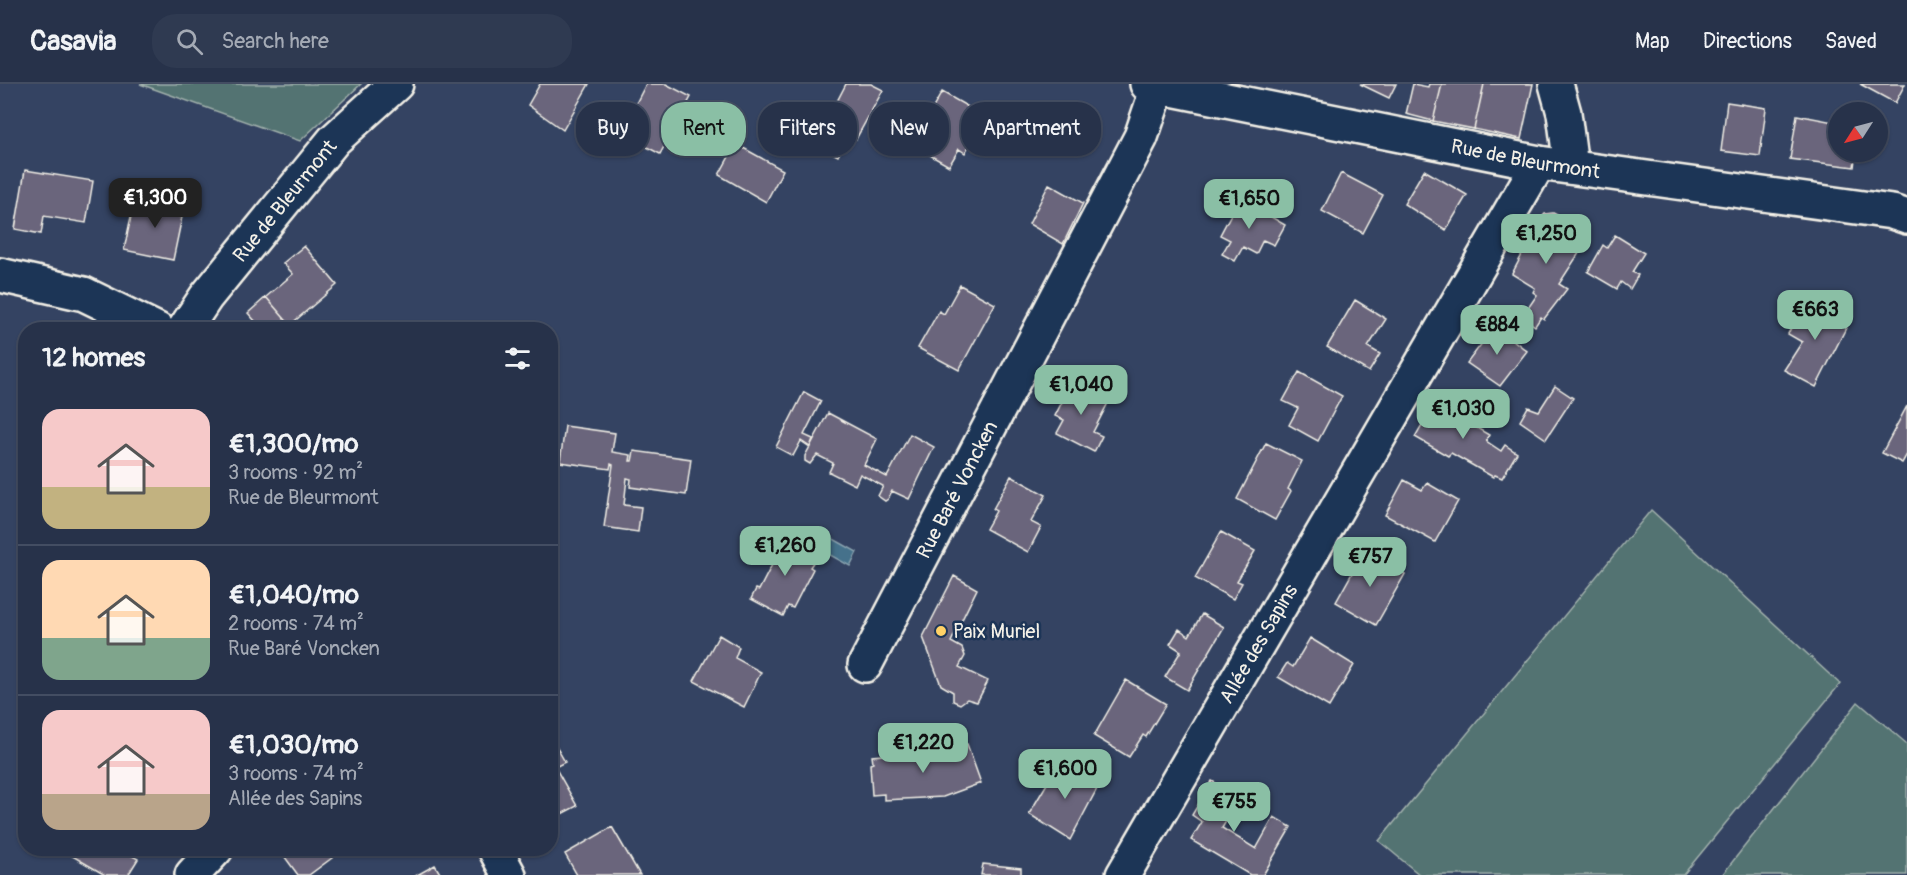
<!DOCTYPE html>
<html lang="en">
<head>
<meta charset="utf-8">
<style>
	:root { --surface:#27324a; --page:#2f3a51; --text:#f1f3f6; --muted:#a4aab5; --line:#434d62; --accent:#8abfa5 }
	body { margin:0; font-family:Pangolin,sans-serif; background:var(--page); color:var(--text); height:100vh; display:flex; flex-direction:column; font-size:22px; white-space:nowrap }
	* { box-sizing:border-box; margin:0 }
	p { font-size:20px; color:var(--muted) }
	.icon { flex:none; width:33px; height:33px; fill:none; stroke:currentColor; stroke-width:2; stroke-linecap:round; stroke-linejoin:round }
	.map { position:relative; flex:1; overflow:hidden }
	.panel { position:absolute; left:18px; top:238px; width:540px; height:534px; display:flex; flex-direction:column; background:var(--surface); border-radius:24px; box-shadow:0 2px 4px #0004,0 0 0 2px var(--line) }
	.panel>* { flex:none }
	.banner { position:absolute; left:576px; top:18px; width:570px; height:54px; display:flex; gap:12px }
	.needle { width:39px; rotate:234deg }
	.buttons { position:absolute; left:1828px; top:18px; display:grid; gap:12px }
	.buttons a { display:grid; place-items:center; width:60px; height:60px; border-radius:50%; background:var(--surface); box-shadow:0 2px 4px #0004,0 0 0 2px var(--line); font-size:30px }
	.price { position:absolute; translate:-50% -51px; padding:0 14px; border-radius:12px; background:var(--accent); color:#111; font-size:20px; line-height:39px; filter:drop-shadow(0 2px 3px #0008) }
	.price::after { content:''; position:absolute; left:50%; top:36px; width:18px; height:14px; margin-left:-9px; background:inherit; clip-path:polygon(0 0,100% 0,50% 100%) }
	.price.selected { background:#222; color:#fff }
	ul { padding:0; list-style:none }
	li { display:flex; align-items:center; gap:18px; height:150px; padding:0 24px }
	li+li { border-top:2px solid var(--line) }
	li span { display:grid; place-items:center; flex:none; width:168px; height:120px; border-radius:18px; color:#555 }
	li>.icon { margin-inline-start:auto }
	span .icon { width:72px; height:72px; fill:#fffc; stroke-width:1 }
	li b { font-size:26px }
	h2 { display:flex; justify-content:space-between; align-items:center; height:72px; padding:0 24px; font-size:26px }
	.pill { padding:0 21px; border-radius:24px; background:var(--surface); box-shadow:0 2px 4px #0004,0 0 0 2px var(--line); font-size:21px; line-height:54px }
	.pill.selected { background:var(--accent); color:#111 }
	header { display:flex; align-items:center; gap:36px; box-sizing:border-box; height:84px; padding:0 30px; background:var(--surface); border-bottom:2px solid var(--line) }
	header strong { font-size:28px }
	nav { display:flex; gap:33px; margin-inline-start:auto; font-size:21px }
	.search { width:420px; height:54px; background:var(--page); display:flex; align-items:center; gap:15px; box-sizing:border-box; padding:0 21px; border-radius:24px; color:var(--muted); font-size:22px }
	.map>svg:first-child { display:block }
</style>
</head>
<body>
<header>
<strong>Casavia</strong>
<div class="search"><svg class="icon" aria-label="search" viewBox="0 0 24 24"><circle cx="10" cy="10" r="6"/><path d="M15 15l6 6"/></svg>Search here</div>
<nav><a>Map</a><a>Directions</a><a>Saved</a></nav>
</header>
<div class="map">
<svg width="1907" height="791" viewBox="0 0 1907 791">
	<rect width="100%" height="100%" fill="#344362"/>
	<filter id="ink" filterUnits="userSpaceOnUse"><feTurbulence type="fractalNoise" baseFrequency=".0167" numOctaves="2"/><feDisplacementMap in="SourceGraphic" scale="12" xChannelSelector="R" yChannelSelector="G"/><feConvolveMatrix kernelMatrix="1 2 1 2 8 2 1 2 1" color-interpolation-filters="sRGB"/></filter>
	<g filter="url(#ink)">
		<path fill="#527372" stroke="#a3b2ad" stroke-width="1.5" d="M140 0H361L300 57Z
			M1651 426 1840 600 1683 791H1420L1379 757Z
			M1858 618 1907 660V791H1722Z"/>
		<path fill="#45718b" stroke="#8ba4b0" stroke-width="1.5" d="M828 452 857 468 850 482 821 466Z"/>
		<path fill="#6b657b" stroke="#f4f1e8" stroke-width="1.5" d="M540 0H589L563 46 528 21Z
			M646 0H666L691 13 660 70 630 54 637 41 628 35Z
			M846 0H871L883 6 856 55 848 51 838 72 815 60Z
			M1360 0H1396L1389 14Z
			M1413 0 1428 3 1429 0H1442L1433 37 1406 30Z
			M1442 0H1484L1474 45 1433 37Z
			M1484 0H1533L1521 55 1474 45Z
			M1860 0H1905L1895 19Z
			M942 8 979 29 969 47 975 51 965 69 959 65 949 82 912 61Z
			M1727 18 1766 24 1760 72 1721 67Z
			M1797 31 1839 39V68H1856L1854 83 1790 75Z
			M736 60 783 86 766 118 719 91Z
			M25 86 93 97 86 139 44 132 41 150 15 145Z
			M1424 86 1467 111 1446 146 1404 120Z
			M1341 89 1383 111 1363 149 1322 127Z
			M1049 100 1083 119 1063 160 1029 140Z
			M151 111 180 117 177 132 182 133 173 176 124 166 133 123 148 126Z
			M1238 117 1253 125 1254 123 1285 141 1274 161 1263 156 1256 170 1243 163 1235 177 1222 170 1230 156 1220 151Z
			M1553 129 1559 132 1561 139 1559 146 1583 163 1559 200 1567 205 1544 235 1541 233 1535 242 1522 233 1537 211 1533 208 1535 204 1512 190 1525 165 1522 164 1541 134 1545 130Z
			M1615 151 1644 169 1632 188 1638 191 1630 205 1621 198 1617 205 1588 188 1603 161 1607 164Z
			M304 162 337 201 290 241 266 213 293 190 283 179Z
			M960 201 995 220 959 286 918 264 939 227 944 230Z
			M266 213 290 241 284 246H263L248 229Z
			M1806 214 1849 238 1816 303 1784 286 1802 258 1788 250Z
			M1355 216 1386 235 1368 263 1380 270 1369 288 1327 263Z
			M1495 242 1527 267 1500 302 1467 279Z
			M1299 288 1342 312 1318 357 1289 341 1298 324 1283 317Z
			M1072 298 1109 317 1093 348 1102 352 1094 368 1057 349 1064 336 1055 332Z
			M1555 302 1573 314 1546 355 1520 337 1528 323 1539 327Z
			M804 308 821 317 804 351 813 355 810 363 801 357 793 372 776 363Z
			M1438 313 1469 332 1465 337 1489 351 1486 357 1501 367 1505 361 1517 369 1502 394 1495 391 1493 393 1451 369 1448 372 1415 353Z
			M1907 322V370L1902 379 1882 369Z
			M828 329 877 355 864 381 887 393 910 350 934 363 909 415 892 407 888 415 885 417 878 412 883 402 860 390 855 401 829 388 833 379 817 371 810 380 805 377V372Z
			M565 342 615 349 612 368 631 371 630 377H632L634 367 691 375 686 411 630 403 631 395 627 394 624 421 641 423 638 448 604 443 613 381 611 380 610 385 560 378Z
			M1266 359 1302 377 1288 405 1291 407 1275 436 1237 415Z
			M1011 392 1046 411 1031 438 1041 443 1028 468 986 445 996 427 993 425Z
			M1404 396 1422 406 1427 399 1458 417 1435 458 1385 431Z
			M1221 448 1255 467 1237 497 1242 499 1233 515 1195 494Z
			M785 449 807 462 802 471 814 477 810 483 813 485 793 524 788 522 783 532 751 515 756 505 759 506 779 467 777 466Z
			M1365 466 1405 490 1376 541 1336 518Z
			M954 492 977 505 951 558 962 564 965 572 959 583 988 597 977 618 967 615 960 620 953 617V608L941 601 923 553Z
			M1202 530 1224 543 1187 606 1165 593 1181 567 1170 560 1179 545 1189 552Z
			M719 551 739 563 735 574 761 588 744 623 694 597Z
			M1310 554 1354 581 1329 623 1278 593 1287 579 1293 583Z
			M1126 596 1166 620 1146 653 1143 651 1129 673 1094 652Z
			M553 657 565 678 555 683 577 722 550 736V658Z
			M967 660 981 699 943 713 884 716V710L872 711 870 680 873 679 872 672 882 671V669L919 668V673L931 672Z
			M1061 676 1100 699 1070 756 1029 730Z
			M1212 697 1240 714 1222 744 1256 765 1274 733 1291 743 1263 791H1250L1191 756 1202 738 1192 731Z
			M612 743 640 791H577L565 770Z
			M66 765H124L123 767 138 775 128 791H105L64 767Z
			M279 765H344L309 791H298Z
			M983 780 1021 784V791H981Z
			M435 781 441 791H417Z"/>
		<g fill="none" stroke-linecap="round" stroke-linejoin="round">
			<defs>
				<g id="minor">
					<path id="s1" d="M1147 0 1539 79 1892 128 1907 133"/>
					<path d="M1556 0 1564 29 1571 83"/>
					<path d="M0 191 84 210 158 246"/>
					<path id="s2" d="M184 246 206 213 334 56 396 0"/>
					<path id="s3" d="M865 581 1141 53 1158 3"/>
					<path d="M495 765 509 791"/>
					<path d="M192 791 216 765"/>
					<path id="s4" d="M1123 791 1539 79"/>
				</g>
			</defs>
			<use href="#minor" stroke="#f4f1e8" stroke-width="38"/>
			<use href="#minor" stroke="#1d3557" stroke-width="33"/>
		</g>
	</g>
	<circle fill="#ffd166" stroke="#1d3557" stroke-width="2" cx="941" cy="547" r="6"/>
	<g text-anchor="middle" stroke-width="5" stroke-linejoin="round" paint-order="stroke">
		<g font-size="20" fill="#f4f1e8" stroke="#1d3557">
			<text dy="7" stroke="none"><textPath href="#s1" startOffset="386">Rue de Bleurmont</textPath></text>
			<text dy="7" stroke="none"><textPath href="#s2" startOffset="164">Rue de Bleurmont</textPath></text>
			<text dy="7" stroke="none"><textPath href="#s3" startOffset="198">Rue Baré Voncken</textPath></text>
			<text dy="7" stroke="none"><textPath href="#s4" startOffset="268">Allée des Sapins</textPath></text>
		</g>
		<g font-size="20" fill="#f4f1e8" stroke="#1d3557" text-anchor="start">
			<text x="953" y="554">Paix Muriel</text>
		</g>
	</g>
</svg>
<div class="buttons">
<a><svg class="needle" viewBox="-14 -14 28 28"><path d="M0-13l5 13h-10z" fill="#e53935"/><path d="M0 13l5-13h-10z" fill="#a4aab5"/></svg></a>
</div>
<b class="price selected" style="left:155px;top:145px">€1,300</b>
<b class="price" style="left:1249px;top:146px">€1,650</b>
<b class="price" style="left:1546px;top:181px">€1,250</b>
<b class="price" style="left:1815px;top:257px">€663</b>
<b class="price" style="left:1497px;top:272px">€884</b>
<b class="price" style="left:1081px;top:332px">€1,040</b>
<b class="price" style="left:1463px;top:356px">€1,030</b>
<b class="price" style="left:785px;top:493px">€1,260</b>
<b class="price" style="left:1370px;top:504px">€757</b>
<b class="price" style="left:923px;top:690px">€1,220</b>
<b class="price" style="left:1065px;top:716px">€1,600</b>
<b class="price" style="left:1234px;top:749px">€755</b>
<div class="banner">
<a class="pill">Buy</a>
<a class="pill selected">Rent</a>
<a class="pill">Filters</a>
<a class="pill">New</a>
<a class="pill">Apartment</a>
</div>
<section class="panel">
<h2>12 homes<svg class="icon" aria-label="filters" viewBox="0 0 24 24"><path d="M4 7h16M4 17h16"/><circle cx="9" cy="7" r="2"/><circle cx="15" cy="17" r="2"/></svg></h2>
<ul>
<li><span style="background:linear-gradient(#f6c9c9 65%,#c2b280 0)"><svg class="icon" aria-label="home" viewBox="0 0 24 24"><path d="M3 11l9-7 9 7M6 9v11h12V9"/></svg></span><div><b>€1,300/mo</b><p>3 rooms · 92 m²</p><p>Rue de Bleurmont</p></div></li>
<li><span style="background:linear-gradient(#ffd9b3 65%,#7fa58c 0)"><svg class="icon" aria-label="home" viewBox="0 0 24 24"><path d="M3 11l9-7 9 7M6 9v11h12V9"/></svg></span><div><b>€1,040/mo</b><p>2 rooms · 74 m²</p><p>Rue Baré Voncken</p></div></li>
<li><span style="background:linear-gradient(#f6c9c9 70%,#b9a48a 0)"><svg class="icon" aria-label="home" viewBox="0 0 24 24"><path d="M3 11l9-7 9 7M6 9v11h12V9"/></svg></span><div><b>€1,030/mo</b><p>3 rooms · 74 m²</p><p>Allée des Sapins</p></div></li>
</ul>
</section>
</div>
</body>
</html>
